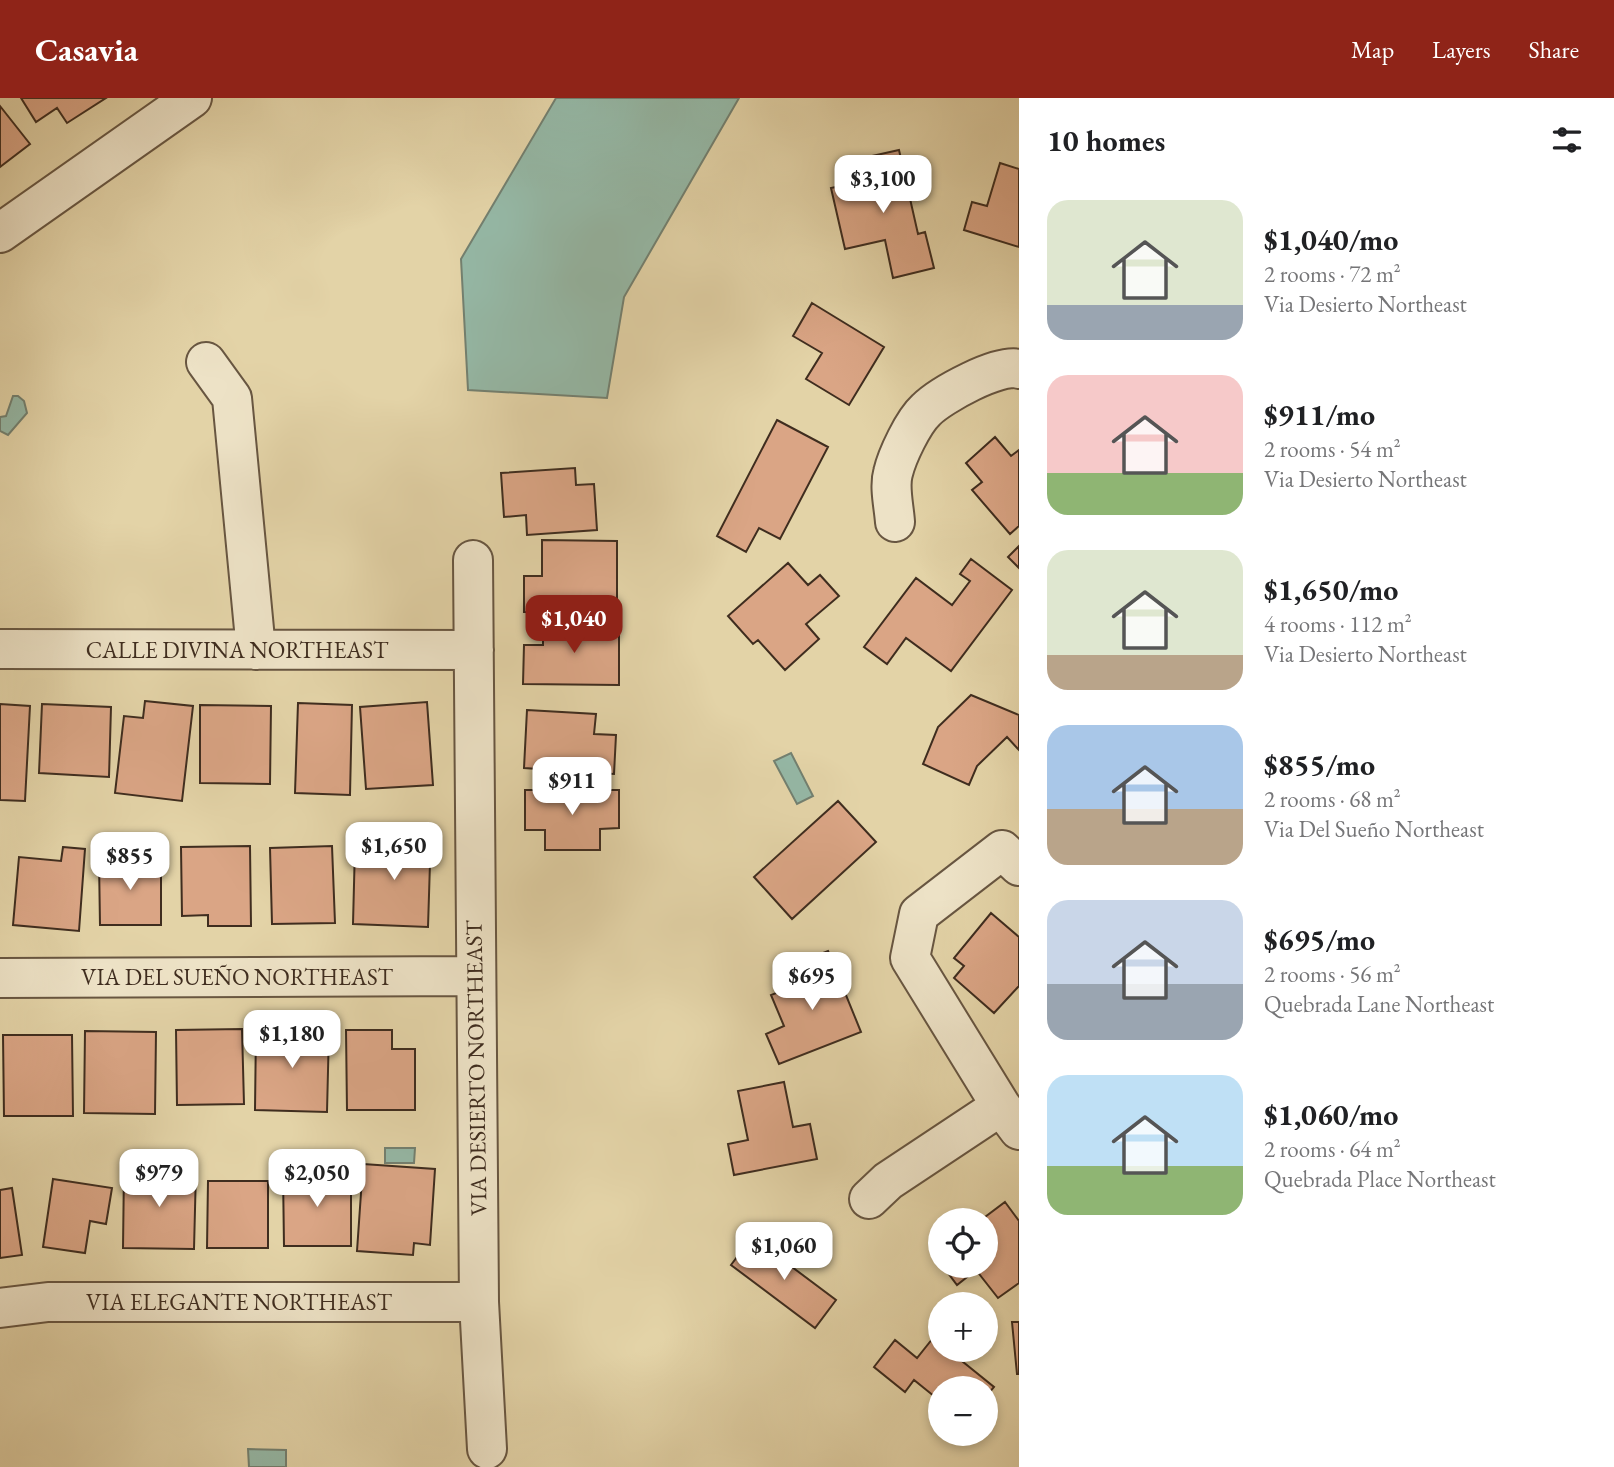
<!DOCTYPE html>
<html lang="en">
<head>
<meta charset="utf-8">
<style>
	:root { --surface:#fff; --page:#f6f6f6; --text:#202124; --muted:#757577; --accent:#8f2418 }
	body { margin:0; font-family:"EB Garamond",serif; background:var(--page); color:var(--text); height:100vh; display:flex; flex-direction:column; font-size:26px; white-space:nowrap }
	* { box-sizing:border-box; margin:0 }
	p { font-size:23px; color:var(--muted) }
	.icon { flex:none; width:38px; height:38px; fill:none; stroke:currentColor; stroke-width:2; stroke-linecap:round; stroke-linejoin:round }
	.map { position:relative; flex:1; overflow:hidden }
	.drawer { display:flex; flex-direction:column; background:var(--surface); width:595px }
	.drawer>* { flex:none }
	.buttons { position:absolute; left:928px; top:1110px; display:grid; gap:14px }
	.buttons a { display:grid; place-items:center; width:70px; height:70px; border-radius:50%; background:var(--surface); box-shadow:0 4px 10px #0003; font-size:35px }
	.price { position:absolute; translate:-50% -60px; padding:0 16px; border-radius:14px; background:#fff; color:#222; font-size:23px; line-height:46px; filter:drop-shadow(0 2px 4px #0008) }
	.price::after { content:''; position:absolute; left:50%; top:42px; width:21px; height:16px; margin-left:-10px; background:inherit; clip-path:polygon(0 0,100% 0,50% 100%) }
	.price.current { background:var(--accent); color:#fff }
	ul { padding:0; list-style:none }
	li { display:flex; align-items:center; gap:21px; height:175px; padding:0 28px }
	li span { display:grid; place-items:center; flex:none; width:196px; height:140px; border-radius:21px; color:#555 }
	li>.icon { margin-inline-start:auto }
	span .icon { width:84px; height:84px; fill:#fffc; stroke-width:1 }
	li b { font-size:30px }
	h2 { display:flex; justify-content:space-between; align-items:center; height:84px; padding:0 28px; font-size:30px }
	header { display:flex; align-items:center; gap:42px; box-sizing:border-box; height:98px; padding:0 35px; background:var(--accent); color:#fff }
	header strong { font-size:33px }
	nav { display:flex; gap:38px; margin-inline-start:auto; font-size:24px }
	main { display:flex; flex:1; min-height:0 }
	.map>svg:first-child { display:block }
</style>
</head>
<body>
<header>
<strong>Casavia</strong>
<nav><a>Map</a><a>Layers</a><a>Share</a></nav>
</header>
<main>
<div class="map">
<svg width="1019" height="1369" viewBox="0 0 1019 1369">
	<rect width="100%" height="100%" fill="#e3d3a7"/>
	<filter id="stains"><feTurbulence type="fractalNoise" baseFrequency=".00286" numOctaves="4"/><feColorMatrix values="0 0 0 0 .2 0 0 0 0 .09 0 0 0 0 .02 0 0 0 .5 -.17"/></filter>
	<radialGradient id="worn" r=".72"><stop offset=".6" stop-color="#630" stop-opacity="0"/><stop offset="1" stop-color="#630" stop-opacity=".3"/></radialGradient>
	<path fill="#95b8a6" stroke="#738070" stroke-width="2" d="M556 0H739L624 199 607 300 468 292 461 161Z
		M13 298H18L24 303 27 315 8 337 0 333V319L6 318Z
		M791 655 813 698 797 706 774 663Z
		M385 1050H415L414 1065H385Z
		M248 1351 286 1352V1369H249Z"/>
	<path fill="#daa585" stroke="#3f2d1f" stroke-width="2" d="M21 0H106L67 25 57 10 36 24Z
		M0 8 30 46 0 69Z
		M899 52 918 136 925 134 934 170 893 180 885 142 845 151 831 90 868 82 863 60Z
		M1000 65 1019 71V149L964 132 972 104 987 108Z
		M812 205 884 249 849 307 806 281 822 255 793 238Z
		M777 322 828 349 780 441 759 430 746 454 717 438Z
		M995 339 1011 358 1019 352V428L1010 436 972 392 982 384 966 365Z
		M575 370 576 387 594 386 597 432 527 437 526 417 504 419 501 375Z
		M542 442 617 443V515L524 514V478H542Z
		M1019 448V470L1008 459Z
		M971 461 1012 492 951 573 906 540 887 566 864 549 916 480 952 507 970 483 960 476Z
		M788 465 808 487 820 477 839 498 806 526 819 541 785 572 758 542 753 546 728 518Z
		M543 524 619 525V587L523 586 524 547H543Z
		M971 597 1019 617V652L1007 639 977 668 969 687 923 666 938 629Z
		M145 603 193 608 182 703 115 695 124 618 143 620Z
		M427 604 433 687 366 691 360 609Z
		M298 605 352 607 350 697 295 695Z
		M0 606 30 608 25 703 0 702Z
		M42 606 111 609 109 679 39 675Z
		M200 607 271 608 270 686 200 685Z
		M527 612 596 616 594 636 616 637 614 676 524 670Z
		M525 692H619V730L600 731V752H545V732H525Z
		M838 703 876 744 792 821 754 779Z
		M399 732 431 733 428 829 353 826 355 748 398 749Z
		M250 748 251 828H208V817L182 818 181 749Z
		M332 748 335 825 272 826 270 750Z
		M63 749 85 751 79 833 13 827 19 759 61 763Z
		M161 761V827H100L99 762Z
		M991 815 1019 839V888L994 915 954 880 964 868 954 860Z
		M828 853 861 934 779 966 766 936 784 928 771 897 805 884 797 865Z
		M256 930 329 932 327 1014 255 1012Z
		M242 931 244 1006 177 1007 176 932Z
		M346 932H392V951H415V1012H347Z
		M85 933 156 934 155 1016 84 1015Z
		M3 937H72L73 1018H4Z
		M784 984 793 1029 810 1026 817 1061 734 1077 728 1046 748 1042 738 993Z
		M363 1066 435 1071 430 1147 414 1145 413 1157 357 1153Z
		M124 1071 196 1072 194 1151 123 1150Z
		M283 1075H351V1148H284Z
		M53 1081 112 1090 106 1126 90 1123 85 1155 43 1149Z
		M208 1083H268V1150H207Z
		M12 1090 22 1157 0 1160V1092Z
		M1005 1104 1019 1123V1185L998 1200 976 1172 957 1187 942 1167H985V1122H981Z
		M752 1139 836 1202 815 1230 731 1167Z
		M1012 1224H1019V1276H1017Z
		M933 1240 940 1245V1251H947L994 1289 985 1300V1290H940V1303L914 1282 905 1294 874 1269 895 1242 917 1260Z"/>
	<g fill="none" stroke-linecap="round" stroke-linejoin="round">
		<defs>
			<path id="minor" d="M0 135 192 0
				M206 264 232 300 256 552
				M895 424C894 409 889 389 893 375 897 358 913 324 926 312 941 297 999 265 1019 271
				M473 462 479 1204 487 1351
				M0 551 474 552
				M1019 768 1002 752 919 816 910 860 1001 1008 1019 1032
				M0 880 475 878
				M869 1101 888 1083 1001 1008
				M0 1210 48 1204H479"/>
		</defs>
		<use href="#minor" stroke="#685641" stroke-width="42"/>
		<use href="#minor" stroke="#ede2c6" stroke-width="38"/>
	</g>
	<g text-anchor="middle" stroke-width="7" stroke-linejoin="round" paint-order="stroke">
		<g font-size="23" fill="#3f2d1f" stroke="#ede2c6">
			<text x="237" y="560">CALLE DIVINA NORTHEAST</text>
			<text x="237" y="887">VIA DEL SUEÑO NORTHEAST</text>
			<text transform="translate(476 970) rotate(-91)" y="8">VIA DESIERTO NORTHEAST</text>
			<text x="239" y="1212">VIA ELEGANTE NORTHEAST</text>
		</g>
	</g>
	<rect width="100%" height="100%" filter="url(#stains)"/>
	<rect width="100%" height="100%" fill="url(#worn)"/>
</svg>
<div class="buttons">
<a><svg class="icon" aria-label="locate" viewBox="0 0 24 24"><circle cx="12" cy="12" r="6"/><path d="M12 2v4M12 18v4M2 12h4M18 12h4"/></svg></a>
<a>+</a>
<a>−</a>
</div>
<b class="price" style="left:883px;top:117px">$3,100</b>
<b class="price current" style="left:574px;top:557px">$1,040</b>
<b class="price" style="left:572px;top:719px">$911</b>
<b class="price" style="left:394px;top:784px">$1,650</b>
<b class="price" style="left:130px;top:794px">$855</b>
<b class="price" style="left:812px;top:914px">$695</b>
<b class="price" style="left:292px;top:972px">$1,180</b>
<b class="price" style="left:159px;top:1111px">$979</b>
<b class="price" style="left:317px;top:1111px">$2,050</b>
<b class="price" style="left:784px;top:1184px">$1,060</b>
</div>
<section class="drawer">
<h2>10 homes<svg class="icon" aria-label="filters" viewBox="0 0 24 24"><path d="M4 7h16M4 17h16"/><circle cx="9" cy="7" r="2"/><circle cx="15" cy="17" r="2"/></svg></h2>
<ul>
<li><span style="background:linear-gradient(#dfe7d0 75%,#9aa5b1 0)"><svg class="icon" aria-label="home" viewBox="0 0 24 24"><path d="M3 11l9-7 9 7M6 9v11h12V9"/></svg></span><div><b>$1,040/mo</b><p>2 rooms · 72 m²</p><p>Via Desierto Northeast</p></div></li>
<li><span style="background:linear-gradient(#f6c9c9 70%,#8fb573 0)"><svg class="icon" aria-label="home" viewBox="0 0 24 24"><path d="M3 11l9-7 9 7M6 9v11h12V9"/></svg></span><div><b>$911/mo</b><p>2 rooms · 54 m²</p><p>Via Desierto Northeast</p></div></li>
<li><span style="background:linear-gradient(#dfe7d0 75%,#b9a48a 0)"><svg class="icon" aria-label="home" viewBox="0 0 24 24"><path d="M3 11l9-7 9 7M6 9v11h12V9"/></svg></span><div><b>$1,650/mo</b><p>4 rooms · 112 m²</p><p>Via Desierto Northeast</p></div></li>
<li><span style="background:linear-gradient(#a9c7e8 60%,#b9a48a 0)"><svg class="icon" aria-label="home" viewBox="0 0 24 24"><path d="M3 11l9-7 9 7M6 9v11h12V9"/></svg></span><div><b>$855/mo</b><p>2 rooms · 68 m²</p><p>Via Del Sueño Northeast</p></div></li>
<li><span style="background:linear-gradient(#c9d6e8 60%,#9aa5b1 0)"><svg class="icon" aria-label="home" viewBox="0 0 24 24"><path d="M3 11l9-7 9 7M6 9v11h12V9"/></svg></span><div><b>$695/mo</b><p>2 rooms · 56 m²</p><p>Quebrada Lane Northeast</p></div></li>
<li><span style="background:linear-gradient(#bfe0f5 65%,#8fb573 0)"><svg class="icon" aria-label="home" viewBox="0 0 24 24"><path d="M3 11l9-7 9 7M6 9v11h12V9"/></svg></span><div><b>$1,060/mo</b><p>2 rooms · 64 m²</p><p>Quebrada Place Northeast</p></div></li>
</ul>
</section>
</main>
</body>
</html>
